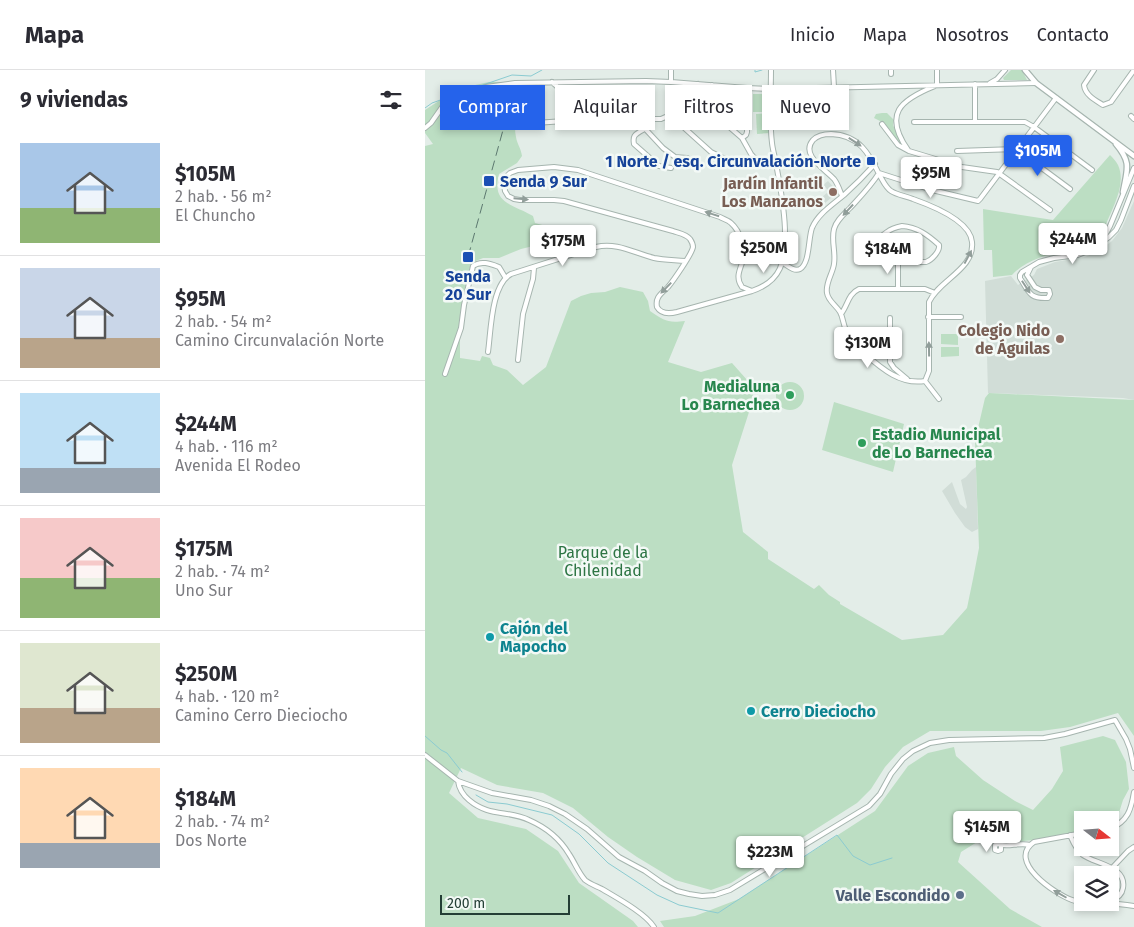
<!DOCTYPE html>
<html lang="es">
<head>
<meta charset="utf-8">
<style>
	:root { --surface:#fff; --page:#f2f2f3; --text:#2b2b33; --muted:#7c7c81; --line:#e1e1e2; --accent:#2563eb }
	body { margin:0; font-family:"Fira Sans",sans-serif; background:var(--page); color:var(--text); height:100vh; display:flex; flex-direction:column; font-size:19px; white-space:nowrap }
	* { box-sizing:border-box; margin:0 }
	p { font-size:16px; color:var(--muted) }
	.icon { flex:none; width:28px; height:28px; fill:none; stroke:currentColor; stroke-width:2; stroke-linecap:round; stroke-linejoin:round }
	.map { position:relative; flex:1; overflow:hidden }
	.side { display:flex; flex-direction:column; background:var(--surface); width:425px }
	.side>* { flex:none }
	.banner { position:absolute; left:15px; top:15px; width:475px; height:45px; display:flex; gap:10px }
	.needle { width:32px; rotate:107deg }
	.fabs { position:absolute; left:649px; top:741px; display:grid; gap:10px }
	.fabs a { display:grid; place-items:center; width:45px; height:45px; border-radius:0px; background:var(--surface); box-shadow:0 2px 8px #0003; font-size:25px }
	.scale { position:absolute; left:15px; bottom:12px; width:130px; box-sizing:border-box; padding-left:5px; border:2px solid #233e35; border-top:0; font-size:14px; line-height:18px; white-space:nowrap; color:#233e35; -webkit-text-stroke:4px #f3f9f6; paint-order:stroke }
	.price { position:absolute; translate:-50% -42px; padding:0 11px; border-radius:5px; background:#fff; color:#222; font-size:16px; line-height:32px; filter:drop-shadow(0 1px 2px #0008) }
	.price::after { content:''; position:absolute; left:50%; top:30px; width:15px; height:11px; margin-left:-8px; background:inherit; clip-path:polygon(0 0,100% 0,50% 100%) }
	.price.current { background:var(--accent); color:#fff }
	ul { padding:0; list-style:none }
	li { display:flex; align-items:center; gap:15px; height:125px; padding:0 20px }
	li+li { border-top:1px solid var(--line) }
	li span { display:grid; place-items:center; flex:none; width:140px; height:100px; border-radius:0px; color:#555 }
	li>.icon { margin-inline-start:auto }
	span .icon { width:60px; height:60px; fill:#fffc; stroke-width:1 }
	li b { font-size:21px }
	h2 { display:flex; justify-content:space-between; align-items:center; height:60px; padding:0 20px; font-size:21px }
	.pill { padding:0 18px; border-radius:0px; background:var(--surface); box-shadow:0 2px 8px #0003; font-size:18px; line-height:45px }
	.pill.current { background:var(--accent); color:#fff }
	header { display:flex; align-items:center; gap:30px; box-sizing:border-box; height:70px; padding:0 25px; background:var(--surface); border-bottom:1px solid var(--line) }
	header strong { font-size:24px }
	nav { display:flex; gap:28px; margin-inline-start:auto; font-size:18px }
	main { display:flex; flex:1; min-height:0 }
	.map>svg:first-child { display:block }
</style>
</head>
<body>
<header>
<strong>Mapa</strong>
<nav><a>Inicio</a><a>Mapa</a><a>Nosotros</a><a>Contacto</a></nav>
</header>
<main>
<section class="side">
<h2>9 viviendas<svg class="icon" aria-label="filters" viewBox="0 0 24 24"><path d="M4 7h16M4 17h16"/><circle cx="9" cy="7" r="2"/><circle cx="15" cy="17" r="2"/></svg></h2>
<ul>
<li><span style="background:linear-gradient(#a9c7e8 65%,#8fb573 0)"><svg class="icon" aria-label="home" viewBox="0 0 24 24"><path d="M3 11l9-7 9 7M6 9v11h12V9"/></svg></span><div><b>$105M</b><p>2 hab. · 56 m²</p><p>El Chuncho</p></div></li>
<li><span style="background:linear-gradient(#c9d6e8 70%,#b9a48a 0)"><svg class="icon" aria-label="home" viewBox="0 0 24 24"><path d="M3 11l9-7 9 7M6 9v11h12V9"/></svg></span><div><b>$95M</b><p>2 hab. · 54 m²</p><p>Camino Circunvalación Norte</p></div></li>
<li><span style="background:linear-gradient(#bfe0f5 75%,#9aa5b1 0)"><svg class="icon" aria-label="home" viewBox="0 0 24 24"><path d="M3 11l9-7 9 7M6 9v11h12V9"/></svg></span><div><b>$244M</b><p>4 hab. · 116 m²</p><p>Avenida El Rodeo</p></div></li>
<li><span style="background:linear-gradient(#f6c9c9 60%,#8fb573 0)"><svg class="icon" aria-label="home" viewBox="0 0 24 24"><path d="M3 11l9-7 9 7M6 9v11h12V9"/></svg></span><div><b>$175M</b><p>2 hab. · 74 m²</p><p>Uno Sur</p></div></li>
<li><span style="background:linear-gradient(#dfe7d0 65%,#b9a48a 0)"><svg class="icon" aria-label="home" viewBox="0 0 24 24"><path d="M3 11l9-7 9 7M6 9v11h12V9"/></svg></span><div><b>$250M</b><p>4 hab. · 120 m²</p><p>Camino Cerro Dieciocho</p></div></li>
<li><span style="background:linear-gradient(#ffd9b3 75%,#9aa5b1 0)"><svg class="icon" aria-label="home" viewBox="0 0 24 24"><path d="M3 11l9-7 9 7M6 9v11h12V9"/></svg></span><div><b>$184M</b><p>2 hab. · 74 m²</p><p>Dos Norte</p></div></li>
</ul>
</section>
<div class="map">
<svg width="709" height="857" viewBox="0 0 709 857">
	<rect width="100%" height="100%" fill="#e3ede8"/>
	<path fill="#d1ddd7" d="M403 111 413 122 400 133 395 129 404 121 398 115Z
		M709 131V330L698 328 563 323 560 211 586 206 593 215 609 205 612 199 630 192 660 187 675 180 687 171 697 158Z
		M551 397 553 459 547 462 540 457 530 443 517 421 527 412 535 434 541 439 542 437 536 410 541 407 547 400Z"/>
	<path fill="#bcdec3" d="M586 0H597L602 10H579L578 8Z
		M64 12H84C87 17 91 24 92 30 93 42 88 54 91 67 92 74 96 78 97 86L92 93 74 104C66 134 88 134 108 146L110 153 132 159 136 163 133 170 96 179 74 188H58L46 193 39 224 35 257V288L55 291 57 286 65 288 68 295 82 300 98 315 121 297 146 231 156 226 166 223 180 222 195 217 218 222 223 231 225 241C240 251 242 253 260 251L243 292 276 302 307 293 323 311 329 320 324 342 307 395 318 462 343 482V489L389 519 394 515 404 525 415 532V534L477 570 518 565 542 538 548 509 554 478 550 371 560 328 564 323 709 330V666L693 643 645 657 616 661H505L478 677 460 697 446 719 432 733 306 813 286 820 250 810 212 787 183 767 148 738 118 723 72 715 36 698 24 723 53 748 101 759 133 781 154 813 208 851 213 857H0V76L8 74 0 63V40L32 19Z
		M328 24H338V42H328Z
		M344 43 345 63 332 64 331 44Z
		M457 43H462L469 50 468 55 477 75 474 73 457 52 449 48 451 44Z
		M685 85C688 88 691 91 693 95 702 115 687 138 680 157 666 180 637 179 614 188 604 192 594 197 587 205L568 207 567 180H559L558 139 628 150Z
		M516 264H533V275L516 274Z
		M516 277H534V286L516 287Z
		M351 326a14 14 0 1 1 28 0a14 14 0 1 1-28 0Z
		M409 332 479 354 468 402 397 380Z
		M678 666 690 670 701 692 704 719 698 730 693 746 687 756H685V750H658L657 760 620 769 587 772H552L536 782 533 792 585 839 617 857H239L235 851 270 846 314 829 450 741 483 696 503 683 529 677 531 686 558 710 590 731 608 740 627 719 638 701 635 677Z"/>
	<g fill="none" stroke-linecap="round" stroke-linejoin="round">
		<path stroke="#8bcbd1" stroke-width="1" d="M330 0V2L337 0
			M0 38 7 33 52 17 87 5 106 6 117 0
			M0 666 16 680 22 683 37 702
			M51 725 63 732 82 734 127 745 154 764 183 793 232 825 254 835 293 843 412 765 428 786 445 795 467 788"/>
		<defs>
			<path id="minor" d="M246 0V12
				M408 0 409 17
				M466 0V4
				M669 0 659 15C660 25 670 30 678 35L686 32 709 0
				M127 12 168 49
				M565 13 572 9 580 0
				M550 14V51
				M287 15 289 22 322 52
				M512 15V0
				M264 22 317 68 326 84 333 92
				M18 33 25 31 46 22 61 17 90 13 221 11 246 12 322 18 346 19 611 13
				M245 45 286 82 302 90
				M706 46 709 49
				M211 49 238 78 250 87 262 88
				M489 52H600L609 57 667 100
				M96 54 168 49H236L245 45 264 22 273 14
				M457 54 473 75 484 81 537 97 572 102 625 140
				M0 58 6 53 20 33
				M219 59C212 64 207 64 209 74L234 96 246 98
				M317 68 321 65 322 62V18
				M483 80C458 44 475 30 510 16
				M532 81 591 79 645 119
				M454 103C446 116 435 127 425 138 418 145 411 151 409 159 406 171 411 182 409 194 408 203 400 213 402 223 403 231 411 235 415 242 418 247 418 254 421 260 425 269 433 277 440 284 457 299 476 315 500 311
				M454 103 507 120 553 131 555 129 631 28
				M417 126C415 121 413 114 409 109 400 99 375 85 388 70 393 65 400 64 406 64 434 65 444 83 455 106 458 111 461 118 466 121 472 125 481 126 488 129 505 135 545 150 547 172 550 199 514 210 504 232V301L500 311
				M477 156C492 157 503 165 514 175 515 181 507 190 501 192 491 192 464 193 456 190 441 185 454 167 462 162 467 158 472 157 477 156Z
				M677 171 685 156 709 98
				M358 193C363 196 369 202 375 199 385 193 383 169 387 158 393 144 407 135 419 125 430 115 440 105 450 94
				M606 197 602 205 610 217 616 220H624L625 224 623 228C604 229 604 222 595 208V205L597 202 614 192 629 188 653 185 665 180 684 167 691 160 696 150 709 116
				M473 219V191
				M327 221 317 217C310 207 315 200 318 190 321 178 315 161 306 153 303 150 298 149 295 147L153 100 129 97 93 100 85 103 81 107 79 114 80 121 83 126 89 129 95 130H129L139 131 248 161C253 163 261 164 265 169 267 172 268 174 268 177 267 184 248 211 243 217 236 224 230 227 232 237 236 244 244 244 252 242L327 221C357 211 360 191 360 163 360 141 356 121 352 99 351 90 348 82 347 73 344 49 346 24 346 0
				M416 244C423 235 423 224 434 219H500L510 223
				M503 247H536
				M465 248V292L469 298 482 309
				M63 282C66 261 66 215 86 204L171 177C192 172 209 183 229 188 239 190 250 190 260 191
				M93 290 98 244 108 209 109 198
				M20 304 36 258 39 235 48 196C56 190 66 194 74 197L80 207
				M500 311 514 329
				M0 685 33 711 67 723 106 730 124 736 140 744 162 759 194 787 220 801 237 813 252 821 264 824 277 826 290 825 305 820 444 736 455 724 466 704 478 689 488 681 505 673 524 670 619 668 640 664 690 650 701 669 705 679 709 698
				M33 711C34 719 38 725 44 730 64 747 83 740 104 750 120 757 135 769 144 784 150 793 153 802 160 810 165 814 171 816 177 819 192 828 220 843 229 857
				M685 759C703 751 706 740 709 722
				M658 763 609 772C581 791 630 824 647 830 658 834 670 834 682 832
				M645 765C648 772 651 780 658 785 670 794 702 796 698 818 697 825 691 829 685 831
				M576 776V780L573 781 570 780V775L573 774C582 778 594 772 605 775
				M687 798 703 781 709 777
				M684 833 702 835 709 836"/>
			<path id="tertiary" d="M600 0 611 13 709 86
				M691 74C707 93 702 99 698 122"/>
		</defs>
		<use href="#minor" stroke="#a6b5af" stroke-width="6"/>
		<use href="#tertiary" stroke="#a6b5af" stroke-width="7"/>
		<use href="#minor" stroke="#fff" stroke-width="4"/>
		<use href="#tertiary" stroke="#fff" stroke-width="4.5"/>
		<path stroke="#5d7970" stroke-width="1" stroke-dasharray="10 5" stroke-linecap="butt" d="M43 187 86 31"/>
	</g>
	<defs><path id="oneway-solid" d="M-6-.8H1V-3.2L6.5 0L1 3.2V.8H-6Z" transform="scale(1.25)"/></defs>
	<g fill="#919e9a">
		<use href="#oneway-solid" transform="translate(430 72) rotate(33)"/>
		<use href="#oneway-solid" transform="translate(96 129) rotate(5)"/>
		<use href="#oneway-solid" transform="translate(423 140) rotate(133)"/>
		<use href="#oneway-solid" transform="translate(287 144) rotate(-162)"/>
		<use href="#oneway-solid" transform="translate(543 187) rotate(-62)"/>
		<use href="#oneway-solid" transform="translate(601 217) rotate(57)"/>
		<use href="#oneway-solid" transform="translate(241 218) rotate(134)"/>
		<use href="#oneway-solid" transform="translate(504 279) rotate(-91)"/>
		<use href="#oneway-solid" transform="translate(635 824) rotate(-150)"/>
	</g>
	<g fill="#1a4fb4" stroke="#f3f9f6" stroke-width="2">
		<rect x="441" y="86" width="10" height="10" rx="2.5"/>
		<rect x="58" y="105" width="12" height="12" rx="2.5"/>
		<rect x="37" y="181" width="12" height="12" rx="2.5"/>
	</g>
	<g fill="#8d6e63" stroke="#f3f9f6" stroke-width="2">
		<circle cx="408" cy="122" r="5"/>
		<circle cx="635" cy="269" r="5"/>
	</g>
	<g fill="#2e9e5b" stroke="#f3f9f6" stroke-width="2">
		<circle cx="365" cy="325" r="5"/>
		<circle cx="437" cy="373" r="5"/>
	</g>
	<g fill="#0f9aa8" stroke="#f3f9f6" stroke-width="2">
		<circle cx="65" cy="567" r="5"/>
		<circle cx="326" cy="641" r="5"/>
	</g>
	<circle fill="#5c6f8a" stroke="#f3f9f6" stroke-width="2" cx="535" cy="825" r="5"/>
	<g text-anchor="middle" stroke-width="5" stroke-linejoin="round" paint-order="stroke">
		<g font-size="16" font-weight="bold" fill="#164399" stroke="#f3f9f6" text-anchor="end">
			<text x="436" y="97">1 Norte / esq. Circunvalación-Norte</text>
			<text x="75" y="117" text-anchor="start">Senda 9 Sur</text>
			<text x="43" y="212" text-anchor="middle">Senda<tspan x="43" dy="18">20 Sur</tspan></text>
		</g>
		<g font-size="16" font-weight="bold" fill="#785e54" stroke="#f3f9f6" text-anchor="end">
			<text x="398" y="119">Jardín Infantil<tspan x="398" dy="18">Los Manzanos</tspan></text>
			<text x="625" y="266">Colegio Nido<tspan x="625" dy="18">de Águilas</tspan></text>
		</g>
		<g font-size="16" font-weight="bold" fill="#27864d" stroke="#f3f9f6" text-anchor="end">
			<text x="355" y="322">Medialuna<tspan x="355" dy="18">Lo Barnechea</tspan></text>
			<text x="447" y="370" text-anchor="start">Estadio Municipal<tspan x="447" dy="18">de Lo Barnechea</tspan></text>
		</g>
		<g font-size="16" fill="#2d7544" stroke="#f3f9f6">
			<text x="178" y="488">Parque de la<tspan x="178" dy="18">Chilenidad</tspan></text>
		</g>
		<g font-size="16" font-weight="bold" fill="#0d838f" stroke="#f3f9f6" text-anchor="start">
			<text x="75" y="564">Cajón del<tspan x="75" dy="18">Mapocho</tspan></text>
			<text x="336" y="647">Cerro Dieciocho</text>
		</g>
		<g font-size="16" font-weight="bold" fill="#4e5e75" stroke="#f3f9f6" text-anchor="end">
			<text x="525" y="831">Valle Escondido</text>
		</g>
	</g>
</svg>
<div class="fabs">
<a><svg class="needle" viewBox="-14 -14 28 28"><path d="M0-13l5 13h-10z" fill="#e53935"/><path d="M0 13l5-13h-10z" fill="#7c7c81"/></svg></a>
<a><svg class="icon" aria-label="layers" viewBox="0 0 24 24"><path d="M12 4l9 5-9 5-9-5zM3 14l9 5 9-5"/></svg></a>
</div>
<div class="scale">200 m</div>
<b class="price current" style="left:613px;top:107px">$105M</b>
<b class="price" style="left:506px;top:129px">$95M</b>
<b class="price" style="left:648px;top:195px">$244M</b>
<b class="price" style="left:138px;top:197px">$175M</b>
<b class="price" style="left:339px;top:204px">$250M</b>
<b class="price" style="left:463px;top:205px">$184M</b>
<b class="price" style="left:443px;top:299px">$130M</b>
<b class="price" style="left:562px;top:783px">$145M</b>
<b class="price" style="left:345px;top:808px">$223M</b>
<div class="banner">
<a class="pill current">Comprar</a>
<a class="pill">Alquilar</a>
<a class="pill">Filtros</a>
<a class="pill">Nuevo</a>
</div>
</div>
</main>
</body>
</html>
